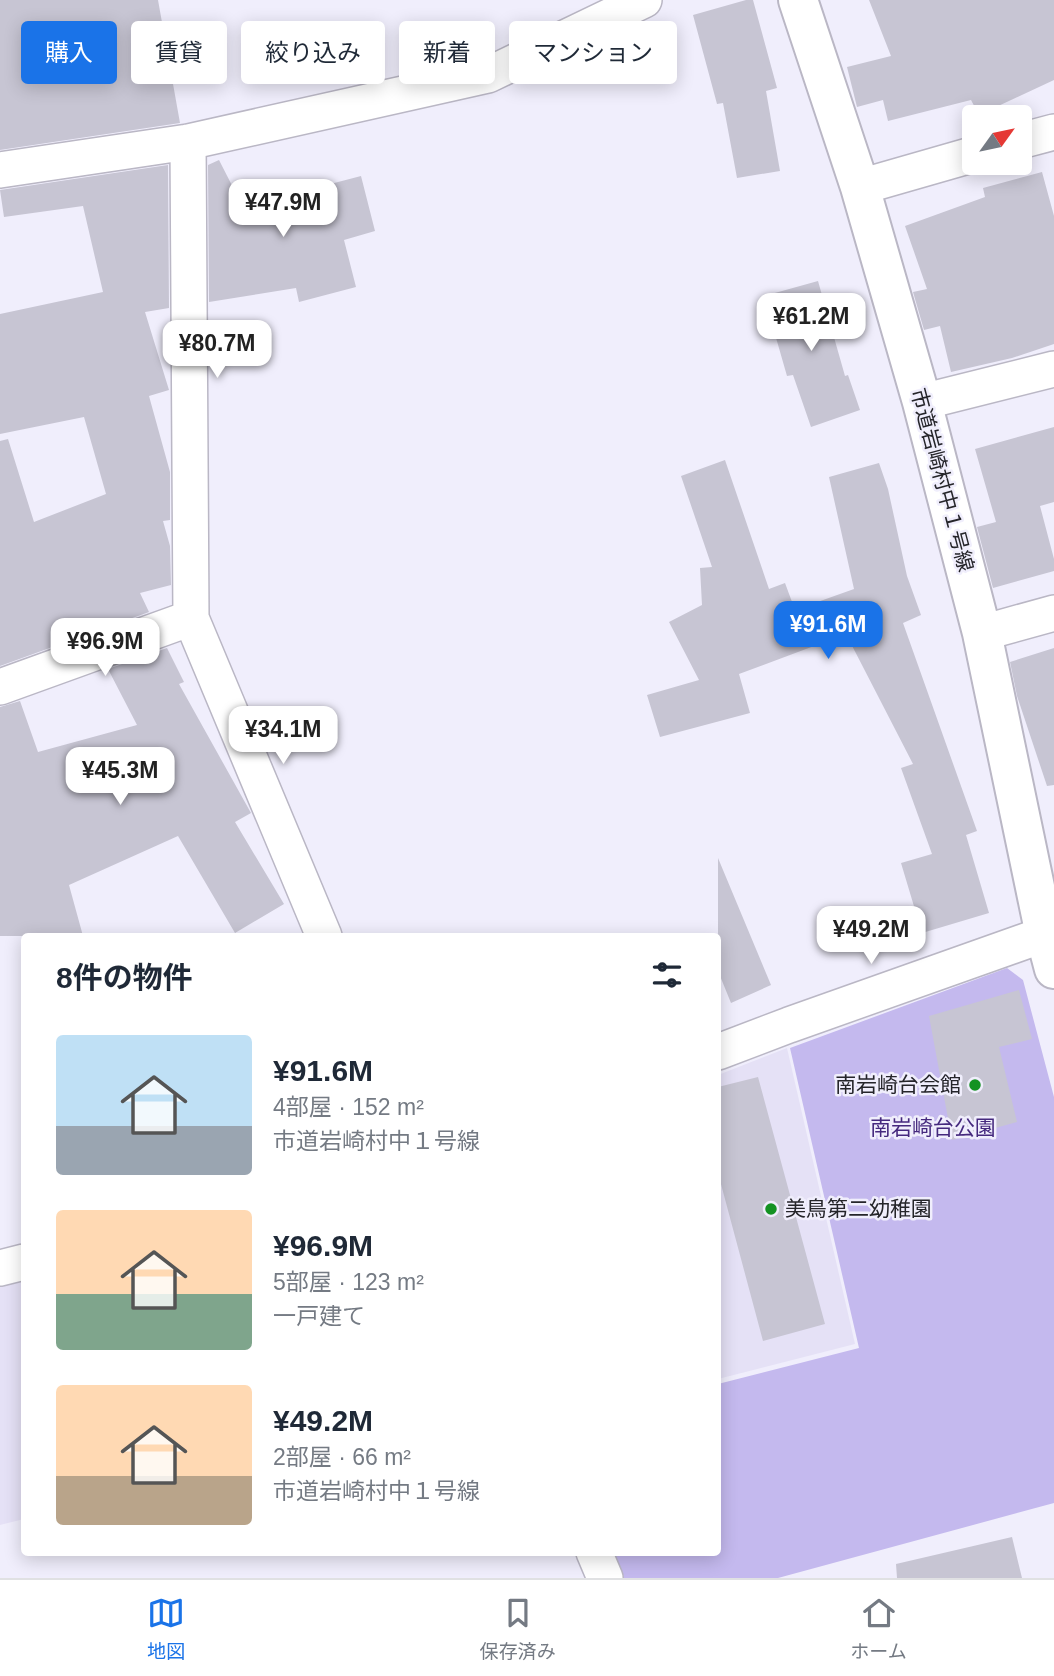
<!DOCTYPE html>
<html lang="ja">
<head>
<meta charset="utf-8">
<style>
	:root { --surface:#fff; --page:#f6f6f7; --text:#1f2937; --muted:#747a83; --line:#e0e1e3; --accent:#1a73e8 }
	body { margin:0; font-family:Helvetica,"Noto Sans JP",sans-serif; background:var(--page); color:var(--text); height:100vh; display:flex; flex-direction:column; font-size:26px; white-space:nowrap }
	* { box-sizing:border-box; margin:0 }
	p { font-size:23px; color:var(--muted) }
	.icon { flex:none; width:38px; height:38px; fill:none; stroke:currentColor; stroke-width:2; stroke-linecap:round; stroke-linejoin:round }
	.map { position:relative; flex:1; overflow:hidden }
	.drawer { position:absolute; left:21px; top:933px; width:700px; height:623px; display:flex; flex-direction:column; background:var(--surface); border-radius:7px; box-shadow:0 4px 18px #0003 }
	.drawer>* { flex:none }
	.guide { position:absolute; left:21px; top:21px; width:700px; height:63px; display:flex; gap:14px }
	.needle { width:46px; rotate:57deg }
	.buttons { position:absolute; left:962px; top:105px; display:grid; gap:14px }
	.buttons a { display:grid; place-items:center; width:70px; height:70px; border-radius:7px; background:var(--surface); box-shadow:0 4px 18px #0003; font-size:35px }
	.price { position:absolute; translate:-50% -60px; padding:0 16px; border-radius:14px; background:#fff; color:#222; font-size:23px; line-height:46px; filter:drop-shadow(0 2px 4px #0008) }
	.price::after { content:''; position:absolute; left:50%; top:42px; width:21px; height:16px; margin-left:-10px; background:inherit; clip-path:polygon(0 0,100% 0,50% 100%) }
	.price.on { background:var(--accent); color:#fff }
	ul { padding:0; list-style:none }
	li { display:flex; align-items:center; gap:21px; height:175px; padding:0 35px }
	li span { display:grid; place-items:center; flex:none; width:196px; height:140px; border-radius:7px; color:#555 }
	li>.icon { margin-inline-start:auto }
	span .icon { width:84px; height:84px; fill:#fffc; stroke-width:1 }
	li b { font-size:30px }
	h2 { display:flex; justify-content:space-between; align-items:center; height:84px; padding:0 35px; font-size:30px }
	.chip { padding:0 24px; border-radius:7px; background:var(--surface); box-shadow:0 4px 18px #0003; font-size:24px; line-height:63px }
	.chip.on { background:var(--accent); color:#fff }
	.menu { display:flex; justify-content:space-around; align-items:center; height:98px; border-top:2px solid var(--line); background:var(--surface); font-size:19px; color:var(--muted) }
	.menu a { display:grid; justify-items:center; gap:4px }
	.menu .on { color:var(--accent) }
	.map>svg:first-child { display:block }
</style>
</head>
<body>
<div class="map">
<svg width="1054" height="1578" viewBox="0 0 1054 1578">
	<rect width="100%" height="100%" fill="#f0eefc"/>
	<path fill="#e5e1f6" d="M787 1048 855 1344 718 1379V1075Z
		M24 1278V1519L0 1525V1284Z"/>
	<path fill="#c4b9ee" d="M1007 968 1023 980 1054 1097V1503L778 1578H617L606 1552H718V1384L859 1348 790 1048Z"/>
	<path fill="#c7c5d3" d="M0 0H158L180 123 0 150Z
		M746 0H753L777 88 766 91 780 171 737 178 723 103 717 104 693 15Z
		M869 0H1054V80L979 115 971 100 888 121 883 100 857 107 847 67 891 56Z
		M219 160 243 207 361 176 375 231 344 240 356 287 299 302 296 288 209 302 208 165Z
		M168 165 169 308 145 312 169 390 149 396 170 472V520L163 521 170 546 171 585 140 593 149 612 0 666V441L8 439 34 522 106 494 84 417 0 434V314L103 292 83 206 4 217 0 190Z
		M1042 172 1054 216V344L1012 358 951 372 940 326 924 330 913 292 927 289 905 226 985 197 983 188Z
		M818 281 845 376 848 375 860 410 811 427 793 375 787 376 764 296Z
		M1054 427V502L1040 506 1054 559V571L993 588 977 527 996 522 975 449Z
		M725 460 769 589 785 583 795 610 854 589 829 477 879 463 888 489 907 576 921 615 903 623 977 831 966 835 989 913 922 933 901 863 932 854 901 768 913 764 846 634 739 674 750 713 660 737 647 695 699 680 669 622 702 605 700 568 712 567 681 476Z
		M167 648 184 682 179 684 251 813 235 822 284 904 235 933 178 836 69 885 83 936H0V707L20 701 38 752 137 725 108 669Z
		M1054 648V785L1047 786 1017 696 1010 662Z
		M718 858 771 985 731 1003 718 971Z
		M1019 990 1032 1039 999 1047 1017 1122 952 1140 929 1016Z
		M758 1077 825 1324 763 1341 718 1173V1087Z
		M1012 1537 1022 1578H897L896 1564Z"/>
	<g fill="none" stroke-linecap="round" stroke-linejoin="round">
		<defs>
			<path id="minor" d="M1020 141 1054 132
				M188 142 191 618 324 936
				M0 170 188 142 488 75 644 0
				M860 187 975 154
				M922 402 1054 369
				M982 633 1054 613
				M0 687 191 618
				M718 1052 789 1025 1054 931
				M0 1268 24 1262
				M594 1552 605 1578"/>
			<path id="tertiary" d="M798 0 860 187 922 402 982 633 1045 935 1054 969"/>
		</defs>
		<use href="#minor" stroke="#bab7c5" stroke-width="38"/>
		<use href="#tertiary" stroke="#bab7c5" stroke-width="42"/>
		<use href="#minor" stroke="#fff" stroke-width="35"/>
		<use href="#tertiary" stroke="#fff" stroke-width="38"/>
	</g>
	<g fill="#139222" stroke="#f0eefc" stroke-width="2.5">
		<circle cx="975" cy="1085" r="7"/>
		<circle cx="771" cy="1209" r="7"/>
	</g>
	<g text-anchor="middle" stroke-width="5" stroke-linejoin="round" paint-order="stroke">
		<g font-size="21" fill="#25252a" stroke="#f0eefc">
			<text transform="translate(942 480) rotate(75)" y="7">市道岩崎村中１号線</text>
		</g>
		<g font-size="21" fill="#25252a" stroke="#f0eefc" text-anchor="end">
			<text x="961" y="1092">南岩崎台会館</text>
			<text x="785" y="1216" text-anchor="start">美鳥第二幼稚園</text>
		</g>
		<g font-size="21" fill="#45297e" stroke="#f0eefc">
			<text x="933" y="1135">南岩崎台公園</text>
		</g>
	</g>
</svg>
<div class="buttons">
<a><svg class="needle" viewBox="-14 -14 28 28"><path d="M0-13l5 13h-10z" fill="#e53935"/><path d="M0 13l5-13h-10z" fill="#747a83"/></svg></a>
</div>
<b class="price" style="left:283px;top:239px">¥47.9M</b>
<b class="price" style="left:811px;top:353px">¥61.2M</b>
<b class="price" style="left:217px;top:380px">¥80.7M</b>
<b class="price on" style="left:828px;top:661px">¥91.6M</b>
<b class="price" style="left:105px;top:678px">¥96.9M</b>
<b class="price" style="left:283px;top:766px">¥34.1M</b>
<b class="price" style="left:120px;top:807px">¥45.3M</b>
<b class="price" style="left:871px;top:966px">¥49.2M</b>
<div class="guide">
<a class="chip on">購入</a>
<a class="chip">賃貸</a>
<a class="chip">絞り込み</a>
<a class="chip">新着</a>
<a class="chip">マンション</a>
</div>
<section class="drawer">
<h2>8件の物件<svg class="icon" aria-label="filters" viewBox="0 0 24 24"><path d="M4 7h16M4 17h16"/><circle cx="9" cy="7" r="2"/><circle cx="15" cy="17" r="2"/></svg></h2>
<ul>
<li><span style="background:linear-gradient(#bfe0f5 65%,#9aa5b1 0)"><svg class="icon" aria-label="home" viewBox="0 0 24 24"><path d="M3 11l9-7 9 7M6 9v11h12V9"/></svg></span><div><b>¥91.6M</b><p>4部屋 · 152 m²</p><p>市道岩崎村中１号線</p></div></li>
<li><span style="background:linear-gradient(#ffd9b3 60%,#7fa58c 0)"><svg class="icon" aria-label="home" viewBox="0 0 24 24"><path d="M3 11l9-7 9 7M6 9v11h12V9"/></svg></span><div><b>¥96.9M</b><p>5部屋 · 123 m²</p><p>一戸建て</p></div></li>
<li><span style="background:linear-gradient(#ffd9b3 65%,#b9a48a 0)"><svg class="icon" aria-label="home" viewBox="0 0 24 24"><path d="M3 11l9-7 9 7M6 9v11h12V9"/></svg></span><div><b>¥49.2M</b><p>2部屋 · 66 m²</p><p>市道岩崎村中１号線</p></div></li>
</ul>
</section>
</div>
<nav class="menu">
<a class="on"><svg class="icon" aria-label="map" viewBox="0 0 24 24"><path d="M3 6l6-2 6 2 6-2v14l-6 2-6-2-6 2zM9 4v14M15 6v14"/></svg>地図</a>
<a><svg class="icon" aria-label="saved" viewBox="0 0 24 24"><path d="M7 4h10v16l-5-4-5 4z"/></svg>保存済み</a>
<a><svg class="icon" aria-label="home" viewBox="0 0 24 24"><path d="M3 11l9-7 9 7M6 9v11h12V9"/></svg>ホーム</a>
</nav>
</body>
</html>
